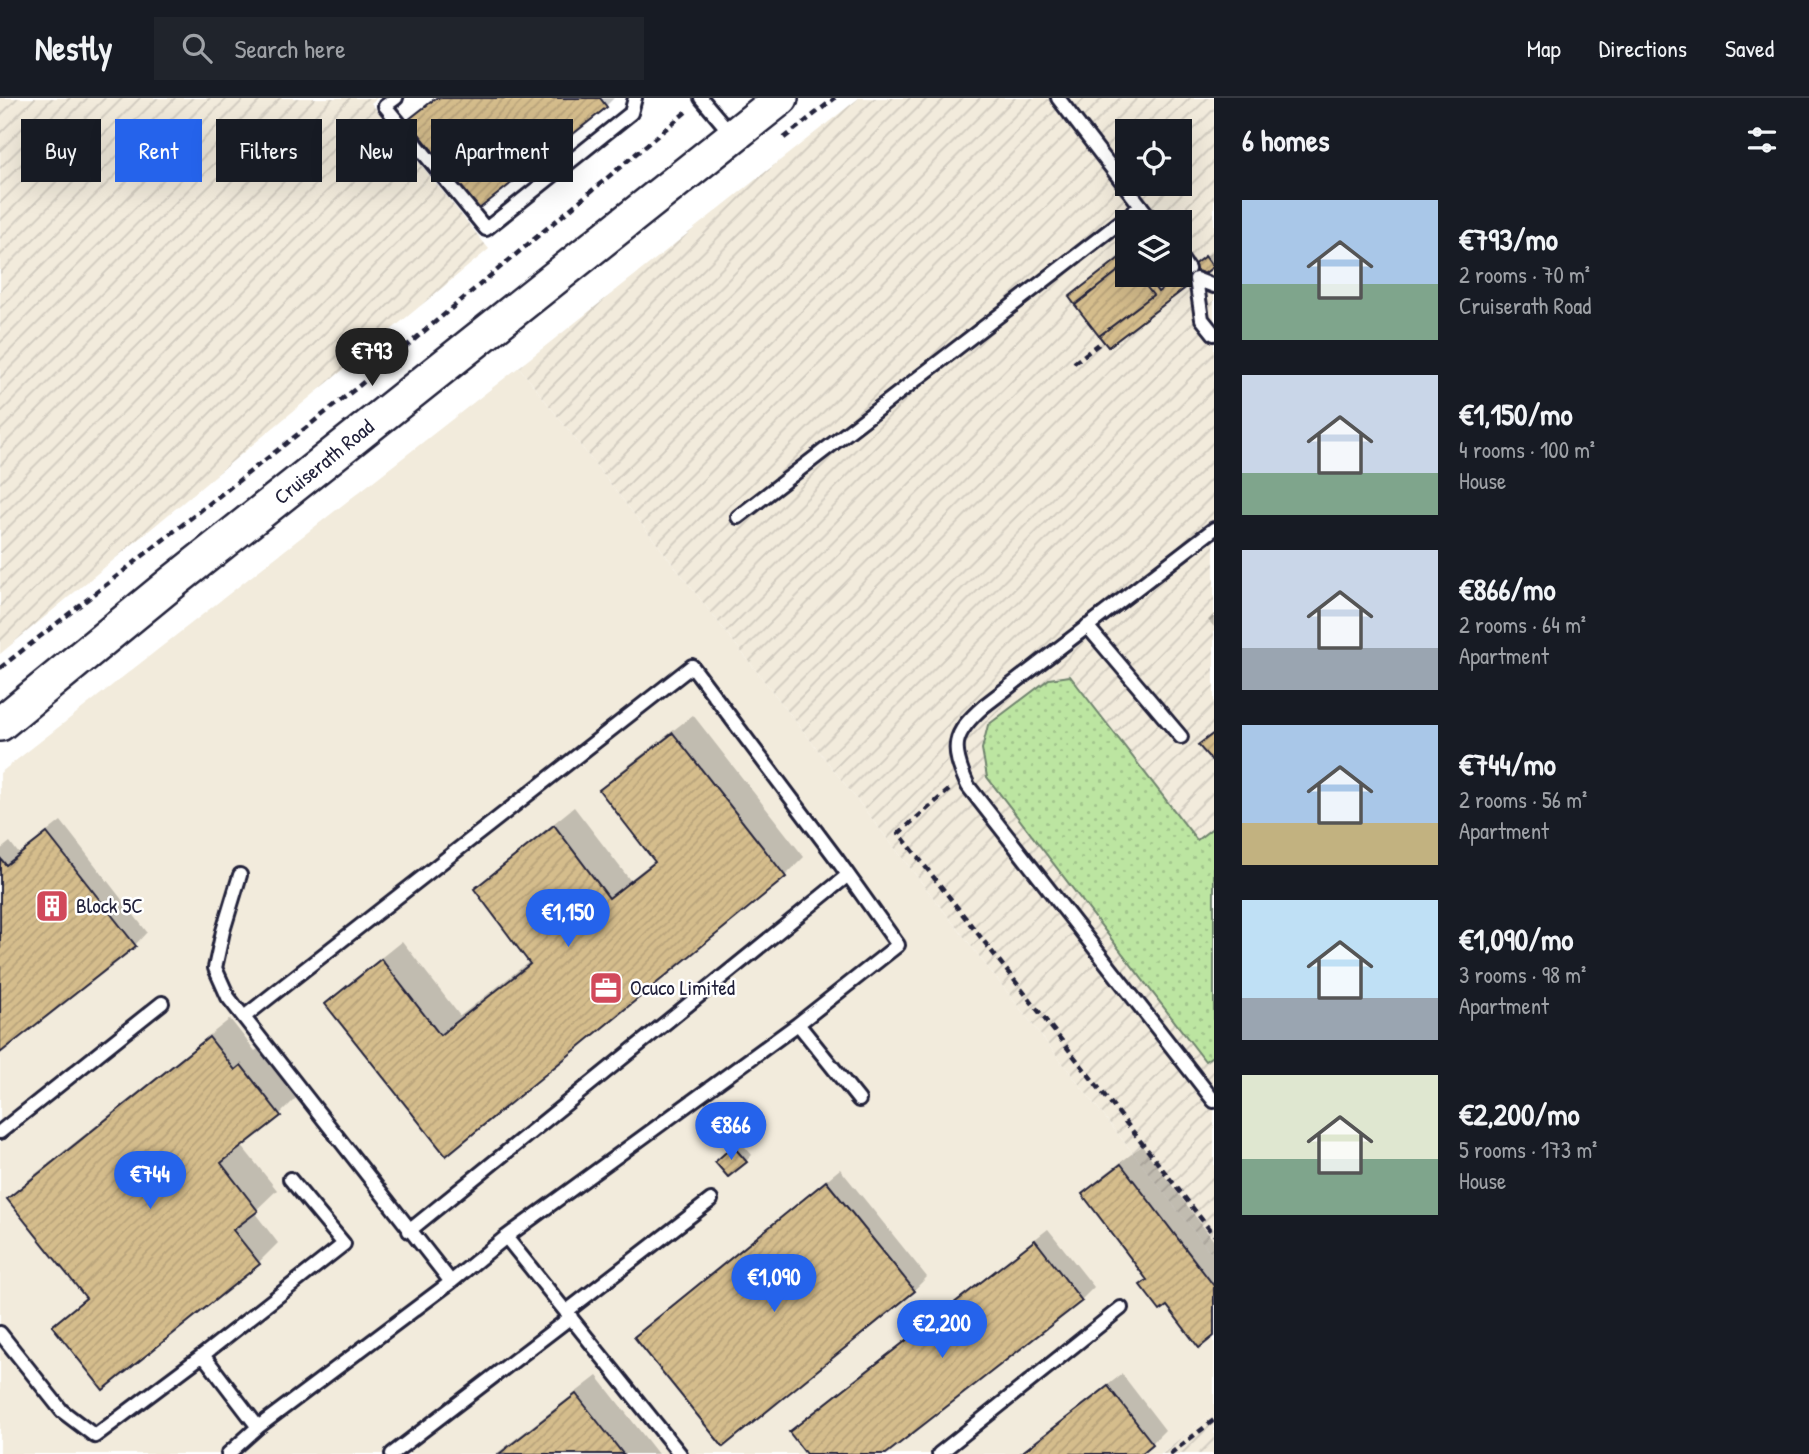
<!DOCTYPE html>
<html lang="en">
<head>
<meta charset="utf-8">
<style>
	:root { --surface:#171b24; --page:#20242c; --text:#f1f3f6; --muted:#9ea1a6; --line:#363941; --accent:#2563eb }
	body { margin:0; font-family:"Patrick Hand",sans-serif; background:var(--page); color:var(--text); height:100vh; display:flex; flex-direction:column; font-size:26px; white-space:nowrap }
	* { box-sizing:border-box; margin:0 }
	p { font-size:23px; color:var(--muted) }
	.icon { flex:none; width:38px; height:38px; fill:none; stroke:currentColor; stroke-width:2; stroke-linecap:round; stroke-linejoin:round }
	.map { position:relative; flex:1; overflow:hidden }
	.side { display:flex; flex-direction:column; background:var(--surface); width:595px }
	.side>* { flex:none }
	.hud { position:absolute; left:21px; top:21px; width:665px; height:63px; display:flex; gap:14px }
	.buttons { position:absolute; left:1115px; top:21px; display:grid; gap:14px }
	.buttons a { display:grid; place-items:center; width:77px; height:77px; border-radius:0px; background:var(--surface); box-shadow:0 7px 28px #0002; font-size:35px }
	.price { position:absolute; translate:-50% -60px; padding:0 16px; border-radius:24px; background:var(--accent); color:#fff; font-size:23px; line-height:46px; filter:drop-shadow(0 2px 4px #0008) }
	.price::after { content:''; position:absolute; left:50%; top:42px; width:21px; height:16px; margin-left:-10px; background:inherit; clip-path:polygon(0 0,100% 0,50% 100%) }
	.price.on { background:#222; color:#fff }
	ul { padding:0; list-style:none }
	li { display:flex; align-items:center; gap:21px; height:175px; padding:0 28px }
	li span { display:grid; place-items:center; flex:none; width:196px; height:140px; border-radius:0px; color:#555 }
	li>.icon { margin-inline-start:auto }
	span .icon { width:84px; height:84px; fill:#fffc; stroke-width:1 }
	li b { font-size:30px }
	h2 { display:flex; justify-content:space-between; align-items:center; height:84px; padding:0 28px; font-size:30px }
	.pill { padding:0 24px; border-radius:0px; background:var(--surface); box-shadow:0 7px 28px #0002; font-size:24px; line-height:63px }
	.pill.on { background:var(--accent); color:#fff }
	header { display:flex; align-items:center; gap:42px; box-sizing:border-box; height:98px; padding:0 35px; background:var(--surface); border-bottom:2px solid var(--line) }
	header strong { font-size:33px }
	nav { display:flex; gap:38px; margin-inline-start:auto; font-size:24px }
	.search { width:490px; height:63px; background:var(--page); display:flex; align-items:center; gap:18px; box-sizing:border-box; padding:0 24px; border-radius:0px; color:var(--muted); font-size:26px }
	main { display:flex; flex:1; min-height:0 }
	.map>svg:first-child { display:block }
</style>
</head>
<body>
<header>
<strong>Nestly</strong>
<div class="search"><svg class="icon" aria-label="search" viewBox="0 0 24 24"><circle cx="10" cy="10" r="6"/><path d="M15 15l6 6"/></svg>Search here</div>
<nav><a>Map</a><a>Directions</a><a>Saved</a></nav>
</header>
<main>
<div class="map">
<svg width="1214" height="1356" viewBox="0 0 1214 1356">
	<defs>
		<pattern id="industrial-furrows" width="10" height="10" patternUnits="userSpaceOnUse" patternTransform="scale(1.75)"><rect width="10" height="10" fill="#f2ebdc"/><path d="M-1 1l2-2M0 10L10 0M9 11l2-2" fill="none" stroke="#cfc9be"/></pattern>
		<pattern id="grass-dots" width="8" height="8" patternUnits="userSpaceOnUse" patternTransform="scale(1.75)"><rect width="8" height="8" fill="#bce5a1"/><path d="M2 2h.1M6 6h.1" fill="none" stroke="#a1c48c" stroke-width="1.8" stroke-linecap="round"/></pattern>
		<pattern id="building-hatch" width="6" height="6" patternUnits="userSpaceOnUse" patternTransform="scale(1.75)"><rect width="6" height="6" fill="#d5bd8c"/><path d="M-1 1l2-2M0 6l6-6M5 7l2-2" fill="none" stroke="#b7a27a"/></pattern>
	</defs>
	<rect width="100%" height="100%" fill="#fff"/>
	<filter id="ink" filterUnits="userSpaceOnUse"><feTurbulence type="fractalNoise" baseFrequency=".0143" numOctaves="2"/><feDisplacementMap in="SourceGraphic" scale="14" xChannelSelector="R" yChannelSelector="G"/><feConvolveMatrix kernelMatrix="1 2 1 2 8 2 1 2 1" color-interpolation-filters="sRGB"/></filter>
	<g filter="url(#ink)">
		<path fill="#f2ebdc" d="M519 269 1214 1159V1314L1160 1356H0V675Z"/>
		<path fill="url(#industrial-furrows)" fill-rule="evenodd" d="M0 0H377L371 5 489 151 0 556Z
			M859 0H1214V1159L519 269ZM1127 33H1180V86H1127ZM1127 124H1180V177H1127Z
			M1214 1314V1356H1160Z"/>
		<path fill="url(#grass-dots)" stroke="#6f846e" stroke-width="2" d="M1070 578 1197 742 1214 729V957L1205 963 987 679 982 651 988 627 1049 581Z"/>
		<path fill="#0003" d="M433 0H614L606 8 411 22Z
			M1212 154 1214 157 1212 168 1108 246 1127 177H1160L1164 183 1162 185 1165 189Z
			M1214 516V529L1208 522Z
			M693 617 804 759 785 778 446 1055 327 907 347 887 402 843 460 918 530 863 477 791 496 772 574 709 630 782 655 762 601 692 621 673Z
			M61 723 147 834 135 847 0 952V752L10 744 19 756Z
			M230 921 255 953 261 949 299 997 280 1016 241 1047 277 1092 254 1114 278 1145 259 1164 103 1289 54 1228 86 1198 9 1101 29 1081Z
			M740 1043 752 1057 746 1063 723 1058Z
			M1142 1048 1214 1143V1236L1199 1247 1084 1096 1104 1077Z
			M840 1071 927 1179 914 1192 636 1239 649 1226Z
			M1048 1131 1094 1189 1081 1202 883 1356H808L791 1334 804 1321Z
			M1122 1276 1165 1332 1152 1345 1138 1356H1019Z
			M597 1278 658 1356H496Z"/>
		<path fill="url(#building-hatch)" stroke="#22223b" stroke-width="2" d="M436 0H600L607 9 479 111 408 22Z
			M1127 154V166L1075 207 1069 199Z
			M1205 158 1213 169 1108 249 1099 238 1153 197 1137 177H1146L1158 194Z
			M1127 166V177H1137L1153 197 1099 238 1075 207Z
			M673 635 786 779 446 1058 325 906 381 861 440 937 530 866 474 791 554 727 609 800 655 764 599 692Z
			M1214 635V665L1198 647Z
			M47 735 136 848 0 955V760L6 767Z
			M209 939 235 972 241 967 281 1018 221 1065 258 1113 233 1132 260 1166 103 1292 52 1228 86 1200 7 1101Z
			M733 1048 747 1064 728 1079 715 1064Z
			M1121 1066 1214 1188V1238L1199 1250 1167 1208 1160 1213 1140 1187 1147 1182 1082 1096Z
			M826 1083 915 1193 723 1349 634 1239Z
			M1035 1142 1082 1203 886 1356H806L789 1334Z
			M1108 1288 1153 1346 1141 1356H1020Z
			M576 1296 623 1356H499Z"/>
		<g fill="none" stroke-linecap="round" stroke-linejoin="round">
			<defs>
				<path id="lane" d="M396 0 385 8 486 131 631 15 635 0
					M701 0 733 38
					M1058 0 1153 124
					M1180 159 1188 171
					M1214 188 1196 181 1202 221 1214 236
					M738 419 1141 108
					M1214 431 984 608C952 636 950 649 968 688L1214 1003
					M1087 528 1181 639
					M240 777 223 833 215 870 228 899 451 1184
					M798 926 859 1002
					M0 1034 162 905
					M409 1133 848 777
					M506 1139 680 1356
					M567 1213 711 1102
					M0 1235 62 1313 95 1338 203 1257 258 1329
					M203 1257 344 1146 290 1081
					M228 1356 258 1329 451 1184 506 1139 798 926 898 847 836 760 692 568 244 919
					M392 1356 571 1219
					M939 1356 1121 1210"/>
				<path id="secondary" d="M0 626 173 484 781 0"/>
			</defs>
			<use href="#lane" stroke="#22223b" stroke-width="18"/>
			<use href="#secondary" stroke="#22223b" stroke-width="38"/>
			<path stroke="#22223b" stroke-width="4.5" stroke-dasharray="7 5" stroke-linecap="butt" d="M784 40 835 0
				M1074 265 1103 243
				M0 570 354 292 687 13
				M949 692 899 735 1214 1137
				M1170 1356 1214 1322"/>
			<use href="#lane" stroke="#fff" stroke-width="12"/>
			<use href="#secondary" stroke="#fff" stroke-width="33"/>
		</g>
	</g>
	<defs>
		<symbol id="building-square" viewBox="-11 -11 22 22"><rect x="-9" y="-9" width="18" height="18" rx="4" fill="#d1495b" stroke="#fff"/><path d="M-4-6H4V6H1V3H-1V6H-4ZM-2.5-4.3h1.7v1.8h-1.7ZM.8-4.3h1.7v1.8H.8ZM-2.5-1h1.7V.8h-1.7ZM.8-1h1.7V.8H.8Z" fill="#fff"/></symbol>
		<symbol id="office-square" viewBox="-11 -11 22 22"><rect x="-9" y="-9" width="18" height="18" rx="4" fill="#d1495b" stroke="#fff"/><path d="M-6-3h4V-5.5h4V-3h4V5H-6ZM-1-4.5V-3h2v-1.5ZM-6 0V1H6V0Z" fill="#fff"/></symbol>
	</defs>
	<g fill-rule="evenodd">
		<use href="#building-square" x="33" y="789" width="38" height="38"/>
		<use href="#office-square" x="587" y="871" width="38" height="38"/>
	</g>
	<g text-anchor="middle" stroke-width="5" stroke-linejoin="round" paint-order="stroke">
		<g font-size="21" fill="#22223b" stroke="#fff">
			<text transform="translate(324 364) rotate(-39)" y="7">Cruiserath Road</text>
		</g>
		<g font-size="21" fill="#22223b" stroke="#fff" text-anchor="start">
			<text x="76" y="815">Block 5C</text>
			<text x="630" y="897">Ocuco Limited</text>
		</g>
	</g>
</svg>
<div class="buttons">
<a><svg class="icon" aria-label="locate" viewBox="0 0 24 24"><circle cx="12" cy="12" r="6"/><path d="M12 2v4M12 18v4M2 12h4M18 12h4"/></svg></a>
<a><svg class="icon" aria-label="layers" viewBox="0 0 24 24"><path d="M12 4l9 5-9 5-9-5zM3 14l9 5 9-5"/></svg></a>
</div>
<b class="price on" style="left:372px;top:290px">€793</b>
<b class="price" style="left:568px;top:851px">€1,150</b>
<b class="price" style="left:731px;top:1064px">€866</b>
<b class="price" style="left:150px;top:1113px">€744</b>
<b class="price" style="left:774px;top:1216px">€1,090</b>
<b class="price" style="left:942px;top:1262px">€2,200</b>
<div class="hud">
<a class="pill">Buy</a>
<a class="pill on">Rent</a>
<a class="pill">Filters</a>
<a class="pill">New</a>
<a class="pill">Apartment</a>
</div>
</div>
<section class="side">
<h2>6 homes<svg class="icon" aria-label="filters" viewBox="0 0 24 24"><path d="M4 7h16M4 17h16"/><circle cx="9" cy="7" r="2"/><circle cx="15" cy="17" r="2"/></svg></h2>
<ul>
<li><span style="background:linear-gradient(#a9c7e8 60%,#7fa58c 0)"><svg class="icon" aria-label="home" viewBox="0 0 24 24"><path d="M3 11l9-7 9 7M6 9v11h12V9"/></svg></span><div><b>€793/mo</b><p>2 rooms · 70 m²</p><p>Cruiserath Road</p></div></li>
<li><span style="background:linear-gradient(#c9d6e8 70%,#7fa58c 0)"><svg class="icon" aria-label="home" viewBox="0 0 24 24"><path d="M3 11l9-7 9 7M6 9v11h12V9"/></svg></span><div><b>€1,150/mo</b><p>4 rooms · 100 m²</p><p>House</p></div></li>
<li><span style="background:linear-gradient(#c9d6e8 70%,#9aa5b1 0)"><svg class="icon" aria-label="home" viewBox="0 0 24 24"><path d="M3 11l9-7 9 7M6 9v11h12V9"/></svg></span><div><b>€866/mo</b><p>2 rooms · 64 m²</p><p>Apartment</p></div></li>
<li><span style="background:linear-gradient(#a9c7e8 70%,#c2b280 0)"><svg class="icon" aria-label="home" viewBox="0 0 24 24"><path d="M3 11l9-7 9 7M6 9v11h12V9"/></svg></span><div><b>€744/mo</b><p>2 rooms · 56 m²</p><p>Apartment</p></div></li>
<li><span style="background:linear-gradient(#bfe0f5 70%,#9aa5b1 0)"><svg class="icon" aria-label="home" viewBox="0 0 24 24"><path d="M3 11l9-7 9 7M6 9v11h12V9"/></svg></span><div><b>€1,090/mo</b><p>3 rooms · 98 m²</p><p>Apartment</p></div></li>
<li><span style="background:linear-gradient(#dfe7d0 60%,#7fa58c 0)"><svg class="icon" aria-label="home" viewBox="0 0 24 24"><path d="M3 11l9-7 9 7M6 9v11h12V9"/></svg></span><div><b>€2,200/mo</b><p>5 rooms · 173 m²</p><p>House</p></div></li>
</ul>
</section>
</main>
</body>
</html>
